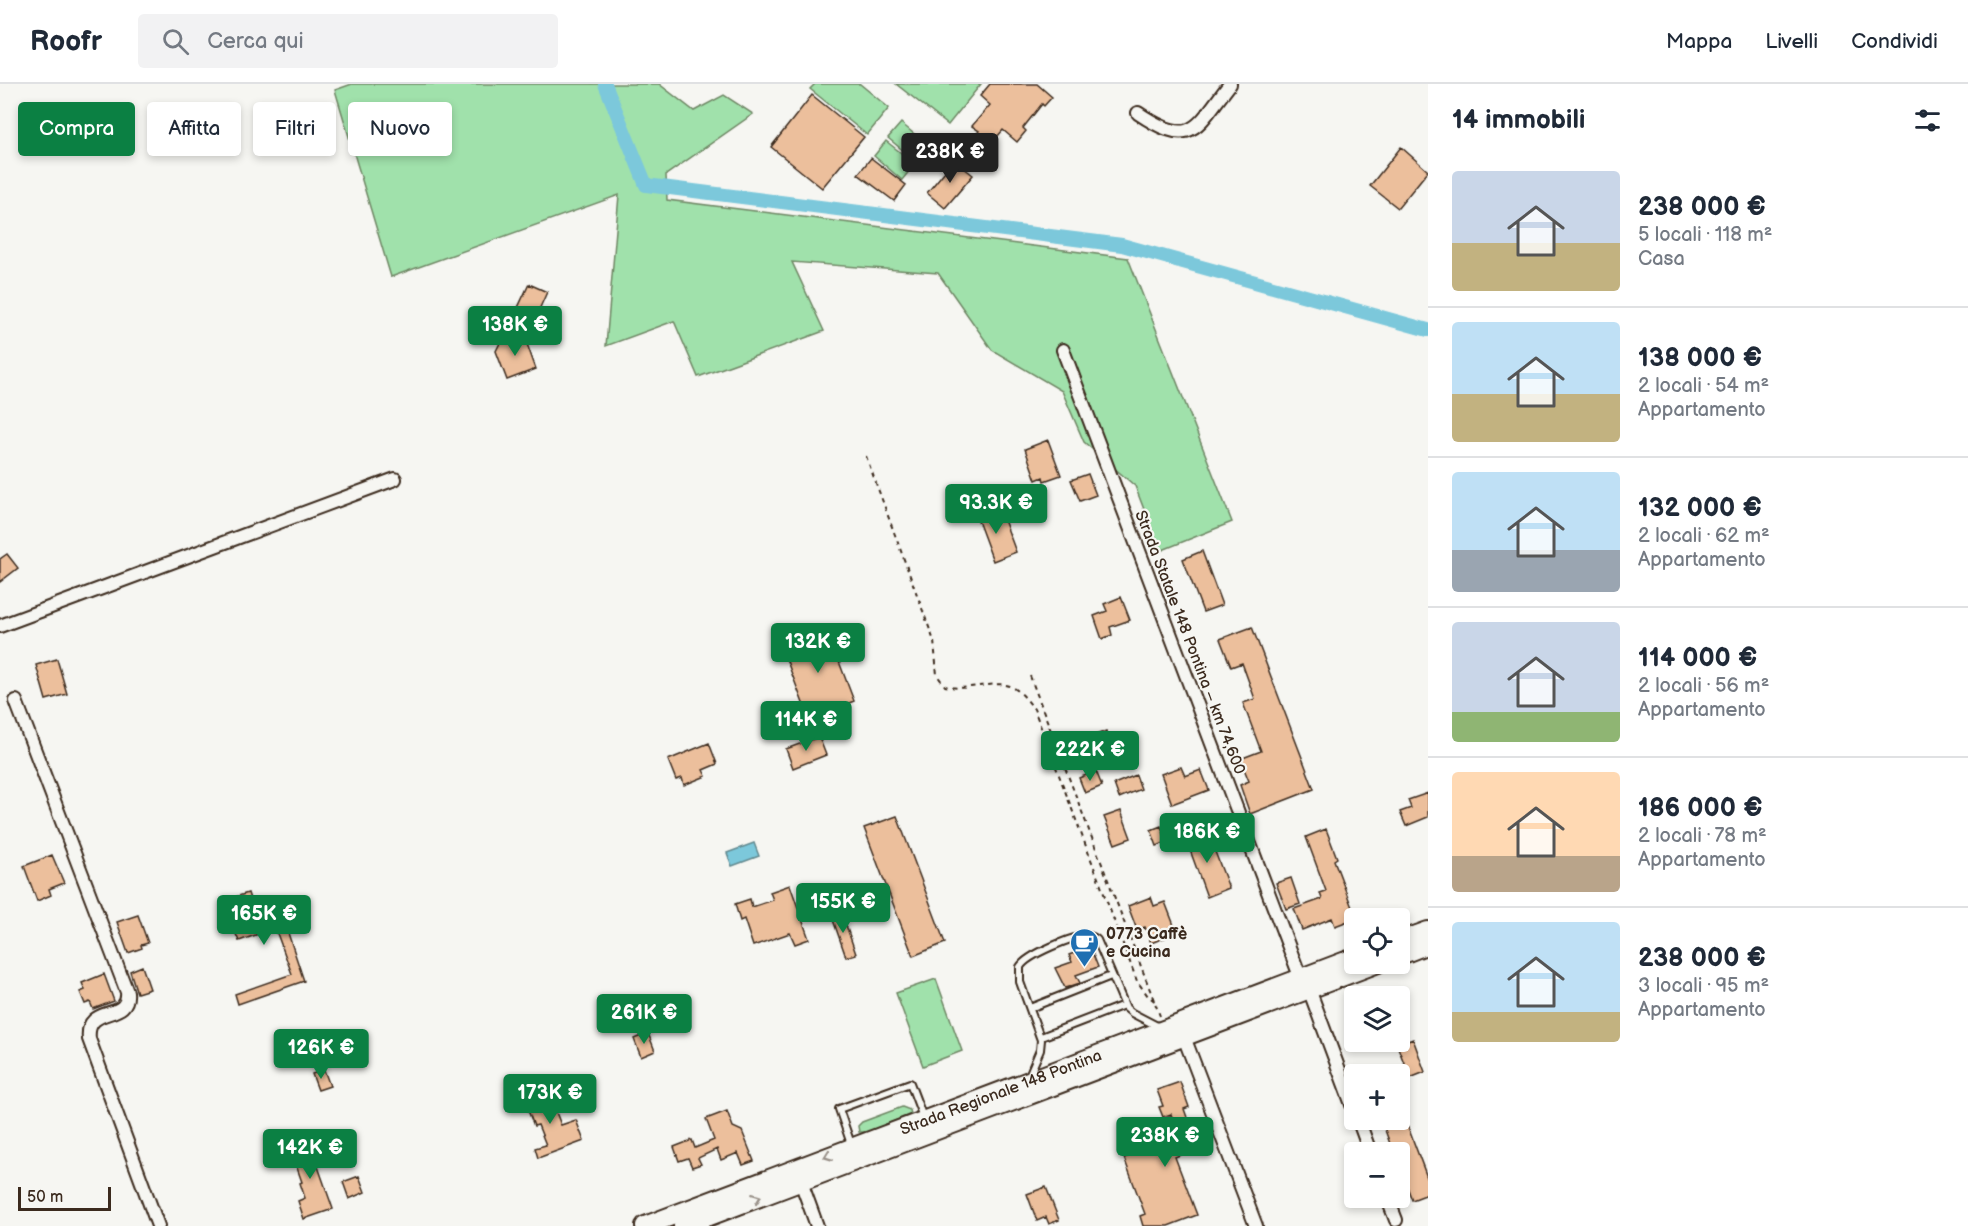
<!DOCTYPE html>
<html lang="it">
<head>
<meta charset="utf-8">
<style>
	:root { --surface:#fff; --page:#f2f2f3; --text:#1f2937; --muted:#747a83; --line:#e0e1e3; --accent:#0b8043 }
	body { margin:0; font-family:"Balsamiq Sans",sans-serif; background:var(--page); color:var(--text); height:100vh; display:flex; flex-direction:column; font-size:22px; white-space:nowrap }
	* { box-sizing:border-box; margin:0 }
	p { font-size:20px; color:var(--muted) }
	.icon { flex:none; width:33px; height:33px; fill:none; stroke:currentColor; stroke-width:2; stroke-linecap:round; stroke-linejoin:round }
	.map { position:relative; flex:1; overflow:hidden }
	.panel { display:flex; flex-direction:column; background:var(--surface); width:540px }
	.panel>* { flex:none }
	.hud { position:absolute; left:18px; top:18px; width:570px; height:54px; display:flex; gap:12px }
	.buttons { position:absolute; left:1344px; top:824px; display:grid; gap:12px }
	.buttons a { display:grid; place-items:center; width:66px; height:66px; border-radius:6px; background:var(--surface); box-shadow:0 3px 9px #0003; font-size:30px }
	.scale { position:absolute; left:18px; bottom:15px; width:93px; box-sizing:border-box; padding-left:6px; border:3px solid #3b2a1e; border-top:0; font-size:16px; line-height:21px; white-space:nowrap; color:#3b2a1e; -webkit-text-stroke:4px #f6f6f2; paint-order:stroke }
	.price { position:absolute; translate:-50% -51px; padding:0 14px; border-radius:6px; background:var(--accent); color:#fff; font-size:20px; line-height:39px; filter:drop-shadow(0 2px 3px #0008) }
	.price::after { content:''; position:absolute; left:50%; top:36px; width:18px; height:14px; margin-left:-9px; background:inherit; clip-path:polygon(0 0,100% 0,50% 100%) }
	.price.selected { background:#222; color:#fff }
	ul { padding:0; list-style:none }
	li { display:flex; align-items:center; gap:18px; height:150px; padding:0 24px }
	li+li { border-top:2px solid var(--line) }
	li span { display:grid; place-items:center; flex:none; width:168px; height:120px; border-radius:6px; color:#555 }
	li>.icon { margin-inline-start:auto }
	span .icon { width:72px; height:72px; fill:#fffc; stroke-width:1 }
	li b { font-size:26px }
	h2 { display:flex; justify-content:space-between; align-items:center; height:72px; padding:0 24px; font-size:26px }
	.tag { padding:0 21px; border-radius:6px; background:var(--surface); box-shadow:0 3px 9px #0003; font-size:21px; line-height:54px }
	.tag.selected { background:var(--accent); color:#fff }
	header { display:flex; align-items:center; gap:36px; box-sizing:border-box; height:84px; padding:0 30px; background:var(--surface); border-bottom:2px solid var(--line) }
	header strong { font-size:28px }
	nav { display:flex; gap:33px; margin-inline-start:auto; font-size:21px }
	.search { width:420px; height:54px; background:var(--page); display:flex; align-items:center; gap:15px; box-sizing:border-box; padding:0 21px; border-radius:6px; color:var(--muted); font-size:22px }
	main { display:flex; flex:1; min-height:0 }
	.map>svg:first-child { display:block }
</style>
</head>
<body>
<header>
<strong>Roofr</strong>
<div class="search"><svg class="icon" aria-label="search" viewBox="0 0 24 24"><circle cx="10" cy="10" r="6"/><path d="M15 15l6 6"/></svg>Cerca qui</div>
<nav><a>Mappa</a><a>Livelli</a><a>Condividi</a></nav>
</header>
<main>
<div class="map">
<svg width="1428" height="1142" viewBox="0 0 1428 1142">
	<rect width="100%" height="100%" fill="#f6f6f2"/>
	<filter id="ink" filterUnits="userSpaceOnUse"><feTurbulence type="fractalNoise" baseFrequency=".0167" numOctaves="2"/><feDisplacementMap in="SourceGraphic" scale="12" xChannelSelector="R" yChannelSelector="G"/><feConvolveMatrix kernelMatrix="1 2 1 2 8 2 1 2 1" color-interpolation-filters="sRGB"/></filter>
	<g filter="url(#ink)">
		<path fill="#a0e1ab" stroke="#6e8664" stroke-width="1.5" d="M352 0H659L694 27 724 11 753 30 666 91 667 116 1128 174 1232 438 1160 467 1135 402 1084 358 1062 307 992 266 938 189 792 178 824 247 698 293 674 237 606 262 619 111 391 193 335 6Z
			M815 0H860L889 24 867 51 810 5Z
			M896 0H981L948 41Z
			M901 39 930 63 917 78 888 54Z
			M886 57 915 80 902 96 874 72Z
			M936 895 962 967 923 982 896 909Z
			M902 1023 910 1026 911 1030 868 1048H859L858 1042 862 1038Z"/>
		<path fill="#7cc8db" stroke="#62898f" stroke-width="1.5" d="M754 759 759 772 732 782 727 769Z"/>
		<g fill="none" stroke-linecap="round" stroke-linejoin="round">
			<path stroke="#7cc8db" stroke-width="14" d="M605 0 646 101 1122 161 1428 246"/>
		</g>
		<path fill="#ecbf9c" stroke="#3b2a1e" stroke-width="1.5" d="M990 0H1037L1052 13 1044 22 1042 20 1023 44 1026 47 1017 58 1003 46 984 68 971 57 979 47 972 42 990 21 980 12Z
			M812 11 864 53 822 104 771 63Z
			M1401 63 1428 87 1398 124 1370 102Z
			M871 74 906 101 894 117 858 90Z
			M954 76 973 91 945 124 927 109Z
			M529 200 547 208 534 237 516 228Z
			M505 249 527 260 536 285 507 296 496 267Z
			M1048 356 1061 391 1044 397 1043 393 1036 396 1025 365Z
			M1088 390 1096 411 1080 417 1071 396Z
			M1000 425 1016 468 993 477 977 434Z
			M1202 467 1222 521 1203 528 1183 475Z
			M7 470 18 484 0 498V475Z
			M1121 513 1130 536 1110 543 1112 551 1102 555 1094 532 1107 527 1104 520Z
			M1252 543 1314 705 1250 730 1240 701 1249 697 1240 675 1261 667 1243 619 1255 615 1242 579 1231 583 1220 555Z
			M827 546 854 617 809 635 782 564Z
			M57 575 67 610 46 616 36 581Z
			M1106 647 1113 667 1085 678 1078 658Z
			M819 653 826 671 793 684 786 665Z
			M709 659 717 680 703 686 706 692 684 701 682 694 676 696 668 676Z
			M1181 683 1185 692 1201 686 1209 706 1172 720 1161 690Z
			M1096 687 1102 702 1085 709 1079 694Z
			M1136 691 1141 705 1119 714 1114 700Z
			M1428 709V733L1406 742 1400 728 1411 724 1408 716Z
			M1121 727 1131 754 1115 760 1104 733Z
			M897 732 945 859 913 872 864 744Z
			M1161 742 1167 758 1157 762 1151 746Z
			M1326 745 1337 774 1334 776 1356 834 1335 842 1332 834 1302 846 1294 825 1322 815 1320 809 1326 807 1306 753Z
			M1207 747 1229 804 1207 813 1186 755Z
			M52 771 64 799 49 805 51 811 37 817 24 782Z
			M1291 794 1300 820 1286 825 1276 799Z
			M790 801 809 855 795 860 790 849 753 862 744 835 740 837 735 820 750 815 752 823 773 816 770 808Z
			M248 809 258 840 282 831 304 897 238 920 235 910 292 890 275 844 239 857 235 848 240 846 229 815Z
			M1151 813 1154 822 1165 818 1177 849 1151 859 1145 843 1137 846 1128 822Z
			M841 827 856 870 846 873 831 830Z
			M138 831 148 859 141 861 142 864 128 869 117 838Z
			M1090 863 1098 883 1076 891 1080 899 1065 904 1055 884 1072 878 1069 871Z
			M142 882 150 905 137 909 130 887Z
			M104 890 114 917 93 925 90 918 85 920 80 908 85 906 82 899Z
			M648 949 655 967 641 973 634 955Z
			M1413 955 1425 988 1410 994 1397 961Z
			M324 986 330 1002 318 1006 312 990Z
			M1180 998 1189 1023 1184 1025 1198 1064 1175 1073 1197 1131 1168 1142H1143L1140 1132 1145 1130 1124 1074 1179 1053 1171 1030 1163 1033 1159 1023 1163 1022 1157 1006Z
			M537 1002 544 1021 552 1018 561 1041 576 1036 584 1057 538 1074 535 1064 546 1061 538 1041 534 1042 521 1008Z
			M727 1027 733 1043 742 1047 754 1077 743 1081 738 1069 721 1076 717 1065 698 1074 701 1080 692 1083 688 1074 679 1077 674 1063 692 1056 695 1064 714 1056 706 1035Z
			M1381 1035H1405L1428 1096V1110L1412 1116 1400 1084V1068H1393Z
			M302 1053 304 1059 309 1057 333 1125 304 1135 298 1117 305 1114 300 1099 302 1098 288 1058Z
			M359 1092 365 1108 349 1115 343 1098Z
			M1046 1103 1059 1136 1049 1140 1046 1133 1037 1137 1027 1110Z"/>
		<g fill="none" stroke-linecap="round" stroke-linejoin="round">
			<defs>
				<path id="service" d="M1030 924 1111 892
					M1041 953 1124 921
					M1028 994 1040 966 1041 956 1020 898V883C1027 871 1074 851 1088 852 1093 852 1093 853 1097 856L1126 924 1132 929 1159 943
					M852 1063 839 1025 910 999 924 1036"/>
				<path id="minor" d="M1138 29C1193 66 1196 43 1230 0
					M1063 266 1301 895
					M0 542 395 395
					M16 617 127 908C130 939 85 919 89 955L158 1142
					M1309 905 1354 1026
					M1184 953 1256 1142
					M1358 1035 1370 1068
					M801 1098 817 1142
					M1387 1113 1396 1136"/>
				<g id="primary">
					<path d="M1400 857 1428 847"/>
					<path d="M1400 871 1428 860"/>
					<path id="s1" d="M645 1142 1354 874"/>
					<path d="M683 1142 1378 879"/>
				</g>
			</defs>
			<use href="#service" stroke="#3b2a1e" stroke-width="10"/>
			<use href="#minor" stroke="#3b2a1e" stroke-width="16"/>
			<use href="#primary" stroke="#3b2a1e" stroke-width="22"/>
			<path stroke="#3b2a1e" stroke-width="2" stroke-dasharray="4.5 4.5" stroke-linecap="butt" d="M866 372 934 557 937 591 945 602C966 608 993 596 1010 602 1020 606 1028 617 1034 625L1137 897 1148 912 1156 918
				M1030 592 1160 932"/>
			<use href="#service" stroke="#f6f6f2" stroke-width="6"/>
			<use href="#minor" stroke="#f6f6f2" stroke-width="12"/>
			<use href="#primary" stroke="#f6f6f2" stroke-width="18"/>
		</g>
		<defs><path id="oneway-chevron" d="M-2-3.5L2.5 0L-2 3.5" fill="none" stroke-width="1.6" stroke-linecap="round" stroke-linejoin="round" transform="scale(1.5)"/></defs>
		<g stroke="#989088">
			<use href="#oneway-chevron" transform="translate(828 1072) rotate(159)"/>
			<use href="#oneway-chevron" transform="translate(757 1114) rotate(-21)"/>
		</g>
	</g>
	<defs>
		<symbol id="cafe-pin" viewBox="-11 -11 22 30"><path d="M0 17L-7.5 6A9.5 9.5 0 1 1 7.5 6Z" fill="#1f6fb2" stroke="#f6f6f2"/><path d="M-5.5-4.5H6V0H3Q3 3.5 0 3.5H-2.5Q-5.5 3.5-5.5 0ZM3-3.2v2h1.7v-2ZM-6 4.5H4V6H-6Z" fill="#fff"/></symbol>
	</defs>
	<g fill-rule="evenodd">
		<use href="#cafe-pin" x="1068" y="842" width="33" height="45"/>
	</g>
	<g text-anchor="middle" stroke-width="4.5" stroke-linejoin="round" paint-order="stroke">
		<g font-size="16" fill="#3b2a1e" stroke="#f6f6f2">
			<text transform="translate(1191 558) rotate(69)" y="6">Strada Statale 148 Pontina – km 74,600</text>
			<text dy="6" stroke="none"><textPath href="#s1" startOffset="380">Strada Regionale 148 Pontina</textPath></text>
		</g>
		<g font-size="16" font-weight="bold" fill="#3b2a1e" stroke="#f6f6f2" text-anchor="start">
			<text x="1106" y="855">0773 Caffè<tspan x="1106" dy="18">e Cucina</tspan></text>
		</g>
	</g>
</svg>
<div class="buttons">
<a><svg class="icon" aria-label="locate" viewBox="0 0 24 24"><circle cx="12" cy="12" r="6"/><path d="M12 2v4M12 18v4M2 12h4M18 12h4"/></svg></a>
<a><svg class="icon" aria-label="layers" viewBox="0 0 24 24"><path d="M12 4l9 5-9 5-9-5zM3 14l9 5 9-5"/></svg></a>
<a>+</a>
<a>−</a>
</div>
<div class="scale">50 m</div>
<b class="price selected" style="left:950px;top:100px">238K €</b>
<b class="price" style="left:515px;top:273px">138K €</b>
<b class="price" style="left:996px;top:451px">93.3K €</b>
<b class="price" style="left:818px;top:590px">132K €</b>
<b class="price" style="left:806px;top:668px">114K €</b>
<b class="price" style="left:1090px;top:698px">222K €</b>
<b class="price" style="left:1207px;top:780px">186K €</b>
<b class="price" style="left:843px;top:850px">155K €</b>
<b class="price" style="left:264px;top:862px">165K €</b>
<b class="price" style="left:644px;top:961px">261K €</b>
<b class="price" style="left:321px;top:996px">126K €</b>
<b class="price" style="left:550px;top:1041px">173K €</b>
<b class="price" style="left:1165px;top:1084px">238K €</b>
<b class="price" style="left:310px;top:1096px">142K €</b>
<div class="hud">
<a class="tag selected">Compra</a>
<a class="tag">Affitta</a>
<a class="tag">Filtri</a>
<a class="tag">Nuovo</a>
</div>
</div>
<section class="panel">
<h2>14 immobili<svg class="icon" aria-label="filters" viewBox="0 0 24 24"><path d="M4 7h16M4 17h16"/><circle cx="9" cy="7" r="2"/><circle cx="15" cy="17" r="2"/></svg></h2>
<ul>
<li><span style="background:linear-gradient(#c9d6e8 60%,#c2b280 0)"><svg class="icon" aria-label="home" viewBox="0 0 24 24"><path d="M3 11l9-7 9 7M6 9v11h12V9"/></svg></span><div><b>238 000 €</b><p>5 locali · 118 m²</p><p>Casa</p></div></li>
<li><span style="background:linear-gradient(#bfe0f5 60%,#c2b280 0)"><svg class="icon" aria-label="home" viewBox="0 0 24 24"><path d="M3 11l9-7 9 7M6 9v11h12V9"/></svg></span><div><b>138 000 €</b><p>2 locali · 54 m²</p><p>Appartamento</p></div></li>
<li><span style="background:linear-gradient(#bfe0f5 65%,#9aa5b1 0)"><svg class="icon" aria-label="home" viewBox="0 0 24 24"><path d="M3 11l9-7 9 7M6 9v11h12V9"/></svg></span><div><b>132 000 €</b><p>2 locali · 62 m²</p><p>Appartamento</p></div></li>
<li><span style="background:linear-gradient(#c9d6e8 75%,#8fb573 0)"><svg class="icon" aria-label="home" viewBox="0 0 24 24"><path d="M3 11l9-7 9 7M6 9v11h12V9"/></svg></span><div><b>114 000 €</b><p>2 locali · 56 m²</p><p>Appartamento</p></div></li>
<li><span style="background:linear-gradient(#ffd9b3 70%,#b9a48a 0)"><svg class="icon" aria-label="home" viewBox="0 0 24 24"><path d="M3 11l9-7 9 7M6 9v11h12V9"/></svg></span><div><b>186 000 €</b><p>2 locali · 78 m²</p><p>Appartamento</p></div></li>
<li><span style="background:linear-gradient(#bfe0f5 75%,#c2b280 0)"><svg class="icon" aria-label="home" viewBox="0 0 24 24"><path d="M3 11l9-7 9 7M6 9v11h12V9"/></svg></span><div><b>238 000 €</b><p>3 locali · 95 m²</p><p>Appartamento</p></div></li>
</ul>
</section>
</main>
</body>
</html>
